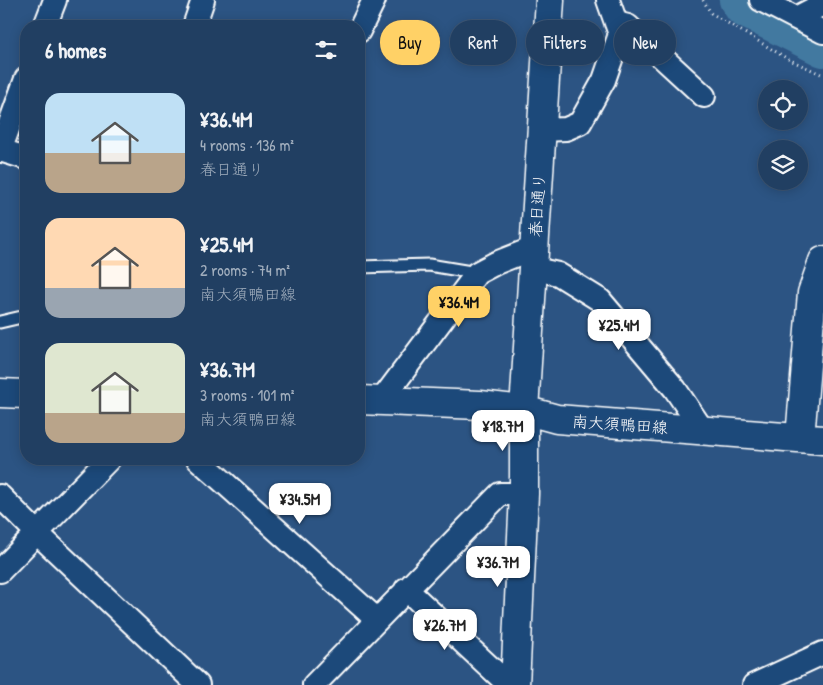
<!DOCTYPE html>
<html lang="en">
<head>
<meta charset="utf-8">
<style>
	:root { --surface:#213f62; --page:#294668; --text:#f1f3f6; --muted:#a2afbe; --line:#3e5877; --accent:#ffd166 }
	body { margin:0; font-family:"Patrick Hand","Klee One",sans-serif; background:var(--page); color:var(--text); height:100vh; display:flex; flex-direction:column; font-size:19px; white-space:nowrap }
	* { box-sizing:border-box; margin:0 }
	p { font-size:16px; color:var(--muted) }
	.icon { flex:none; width:28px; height:28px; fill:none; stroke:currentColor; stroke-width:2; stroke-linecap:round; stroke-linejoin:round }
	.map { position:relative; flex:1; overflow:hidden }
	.details { position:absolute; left:20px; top:20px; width:345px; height:445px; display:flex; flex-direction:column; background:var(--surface); border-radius:20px; box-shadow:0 2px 12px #0003,0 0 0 1px var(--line) }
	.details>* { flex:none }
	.hud { position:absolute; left:380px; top:20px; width:368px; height:45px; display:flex; gap:10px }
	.buttons { position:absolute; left:758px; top:80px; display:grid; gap:10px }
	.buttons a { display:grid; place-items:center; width:50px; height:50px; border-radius:50%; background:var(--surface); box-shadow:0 2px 12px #0003,0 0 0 1px var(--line); font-size:25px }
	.price { position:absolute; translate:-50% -42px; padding:0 11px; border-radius:10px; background:#fff; color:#222; font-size:16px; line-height:32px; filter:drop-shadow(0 1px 2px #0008) }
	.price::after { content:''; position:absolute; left:50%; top:30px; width:15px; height:11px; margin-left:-8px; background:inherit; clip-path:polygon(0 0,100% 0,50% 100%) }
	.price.on { background:var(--accent); color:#111 }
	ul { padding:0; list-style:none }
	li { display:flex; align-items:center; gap:15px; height:125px; padding:0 25px }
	li span { display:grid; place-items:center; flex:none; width:140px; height:100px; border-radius:15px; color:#555 }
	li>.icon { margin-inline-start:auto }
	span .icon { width:60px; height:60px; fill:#fffc; stroke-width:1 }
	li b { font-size:21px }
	h2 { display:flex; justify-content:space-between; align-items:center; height:60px; padding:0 25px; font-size:21px }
	.tag { padding:0 18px; border-radius:22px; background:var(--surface); box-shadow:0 2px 12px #0003,0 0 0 1px var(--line); font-size:18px; line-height:45px }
	.tag.on { background:var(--accent); color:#111 }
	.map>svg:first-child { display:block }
</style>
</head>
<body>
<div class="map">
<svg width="823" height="685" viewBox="0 0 823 685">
	<rect width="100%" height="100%" fill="#2c5483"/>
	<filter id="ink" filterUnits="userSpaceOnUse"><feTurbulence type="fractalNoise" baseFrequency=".02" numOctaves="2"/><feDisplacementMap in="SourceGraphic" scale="10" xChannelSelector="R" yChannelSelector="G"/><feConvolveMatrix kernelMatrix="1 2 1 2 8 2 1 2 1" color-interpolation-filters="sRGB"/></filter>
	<g filter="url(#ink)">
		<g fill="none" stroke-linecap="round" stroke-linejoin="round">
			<path stroke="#4379a0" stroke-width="36" d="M737 0 743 9 823 49"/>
			<defs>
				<path id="lane" d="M359 267 429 265 477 273
					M0 322 26 316"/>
				<path id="street" d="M761 0 823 32
					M796 18 823 4
					M616 23 628 26 704 96
					M45 26 55 0
					M194 26 203 0
					M359 31 374 0
					M542 130 566 129 580 123 604 80 620 34 608 0
					M0 150 26 158
					M0 151 26 79
					M535 269 558 274 600 300 675 389 702 429
					M381 401 477 273 496 263 534 248
					M198 459 376 619
					M0 496 37 533 198 685
					M0 571 109 459
					M406 589 509 685
					M314 685 500 494H524
					M754 685 823 653"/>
				<path id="secondary" d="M0 393 26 394
					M359 400 480 405 524 410 557 419 823 440
					M800 438 812 293 823 261
					M515 685 524 494V410L550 0"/>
			</defs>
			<use href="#lane" stroke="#fff" stroke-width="15"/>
			<use href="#street" stroke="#fff" stroke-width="26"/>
			<use href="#secondary" stroke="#fff" stroke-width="31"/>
			<path stroke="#fff" stroke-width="3" stroke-dasharray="1 4" stroke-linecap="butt" d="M703 0 711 13 788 59 823 75"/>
			<use href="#lane" stroke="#1f4a7a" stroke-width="11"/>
			<use href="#street" stroke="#1f4a7a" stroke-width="22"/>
			<use href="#secondary" stroke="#1f4a7a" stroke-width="28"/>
		</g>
	</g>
	<g text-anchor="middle" stroke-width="5" stroke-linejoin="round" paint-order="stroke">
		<g font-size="16" fill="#fff" stroke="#1f4a7a">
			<text transform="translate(537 205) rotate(-86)" y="6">春日通り</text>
			<text transform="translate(620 424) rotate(4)" y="6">南大須鴨田線</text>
		</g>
	</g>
</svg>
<div class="buttons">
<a><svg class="icon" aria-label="locate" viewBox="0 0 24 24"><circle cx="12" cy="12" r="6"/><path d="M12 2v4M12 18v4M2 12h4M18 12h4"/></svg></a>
<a><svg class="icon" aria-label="layers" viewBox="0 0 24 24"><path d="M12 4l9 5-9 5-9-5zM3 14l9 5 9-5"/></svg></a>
</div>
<b class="price on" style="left:459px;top:328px">¥36.4M</b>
<b class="price" style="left:619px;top:351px">¥25.4M</b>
<b class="price" style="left:503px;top:452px">¥18.7M</b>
<b class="price" style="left:300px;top:525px">¥34.5M</b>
<b class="price" style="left:498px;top:588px">¥36.7M</b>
<b class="price" style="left:445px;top:651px">¥26.7M</b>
<div class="hud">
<a class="tag on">Buy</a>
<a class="tag">Rent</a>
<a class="tag">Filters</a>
<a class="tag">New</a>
</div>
<section class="details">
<h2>6 homes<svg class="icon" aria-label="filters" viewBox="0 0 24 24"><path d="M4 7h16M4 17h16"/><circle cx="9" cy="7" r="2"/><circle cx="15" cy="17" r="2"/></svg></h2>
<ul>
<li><span style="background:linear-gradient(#bfe0f5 60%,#b9a48a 0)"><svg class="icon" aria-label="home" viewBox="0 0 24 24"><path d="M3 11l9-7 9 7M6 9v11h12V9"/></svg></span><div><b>¥36.4M</b><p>4 rooms · 136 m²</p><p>春日通り</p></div></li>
<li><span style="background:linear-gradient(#ffd9b3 70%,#9aa5b1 0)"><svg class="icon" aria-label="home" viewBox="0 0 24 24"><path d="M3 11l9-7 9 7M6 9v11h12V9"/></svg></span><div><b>¥25.4M</b><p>2 rooms · 74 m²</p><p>南大須鴨田線</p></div></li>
<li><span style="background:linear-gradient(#dfe7d0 70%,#b9a48a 0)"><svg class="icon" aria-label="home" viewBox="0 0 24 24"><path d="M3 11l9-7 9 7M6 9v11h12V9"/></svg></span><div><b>¥36.7M</b><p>3 rooms · 101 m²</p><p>南大須鴨田線</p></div></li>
</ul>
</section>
</div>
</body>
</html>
